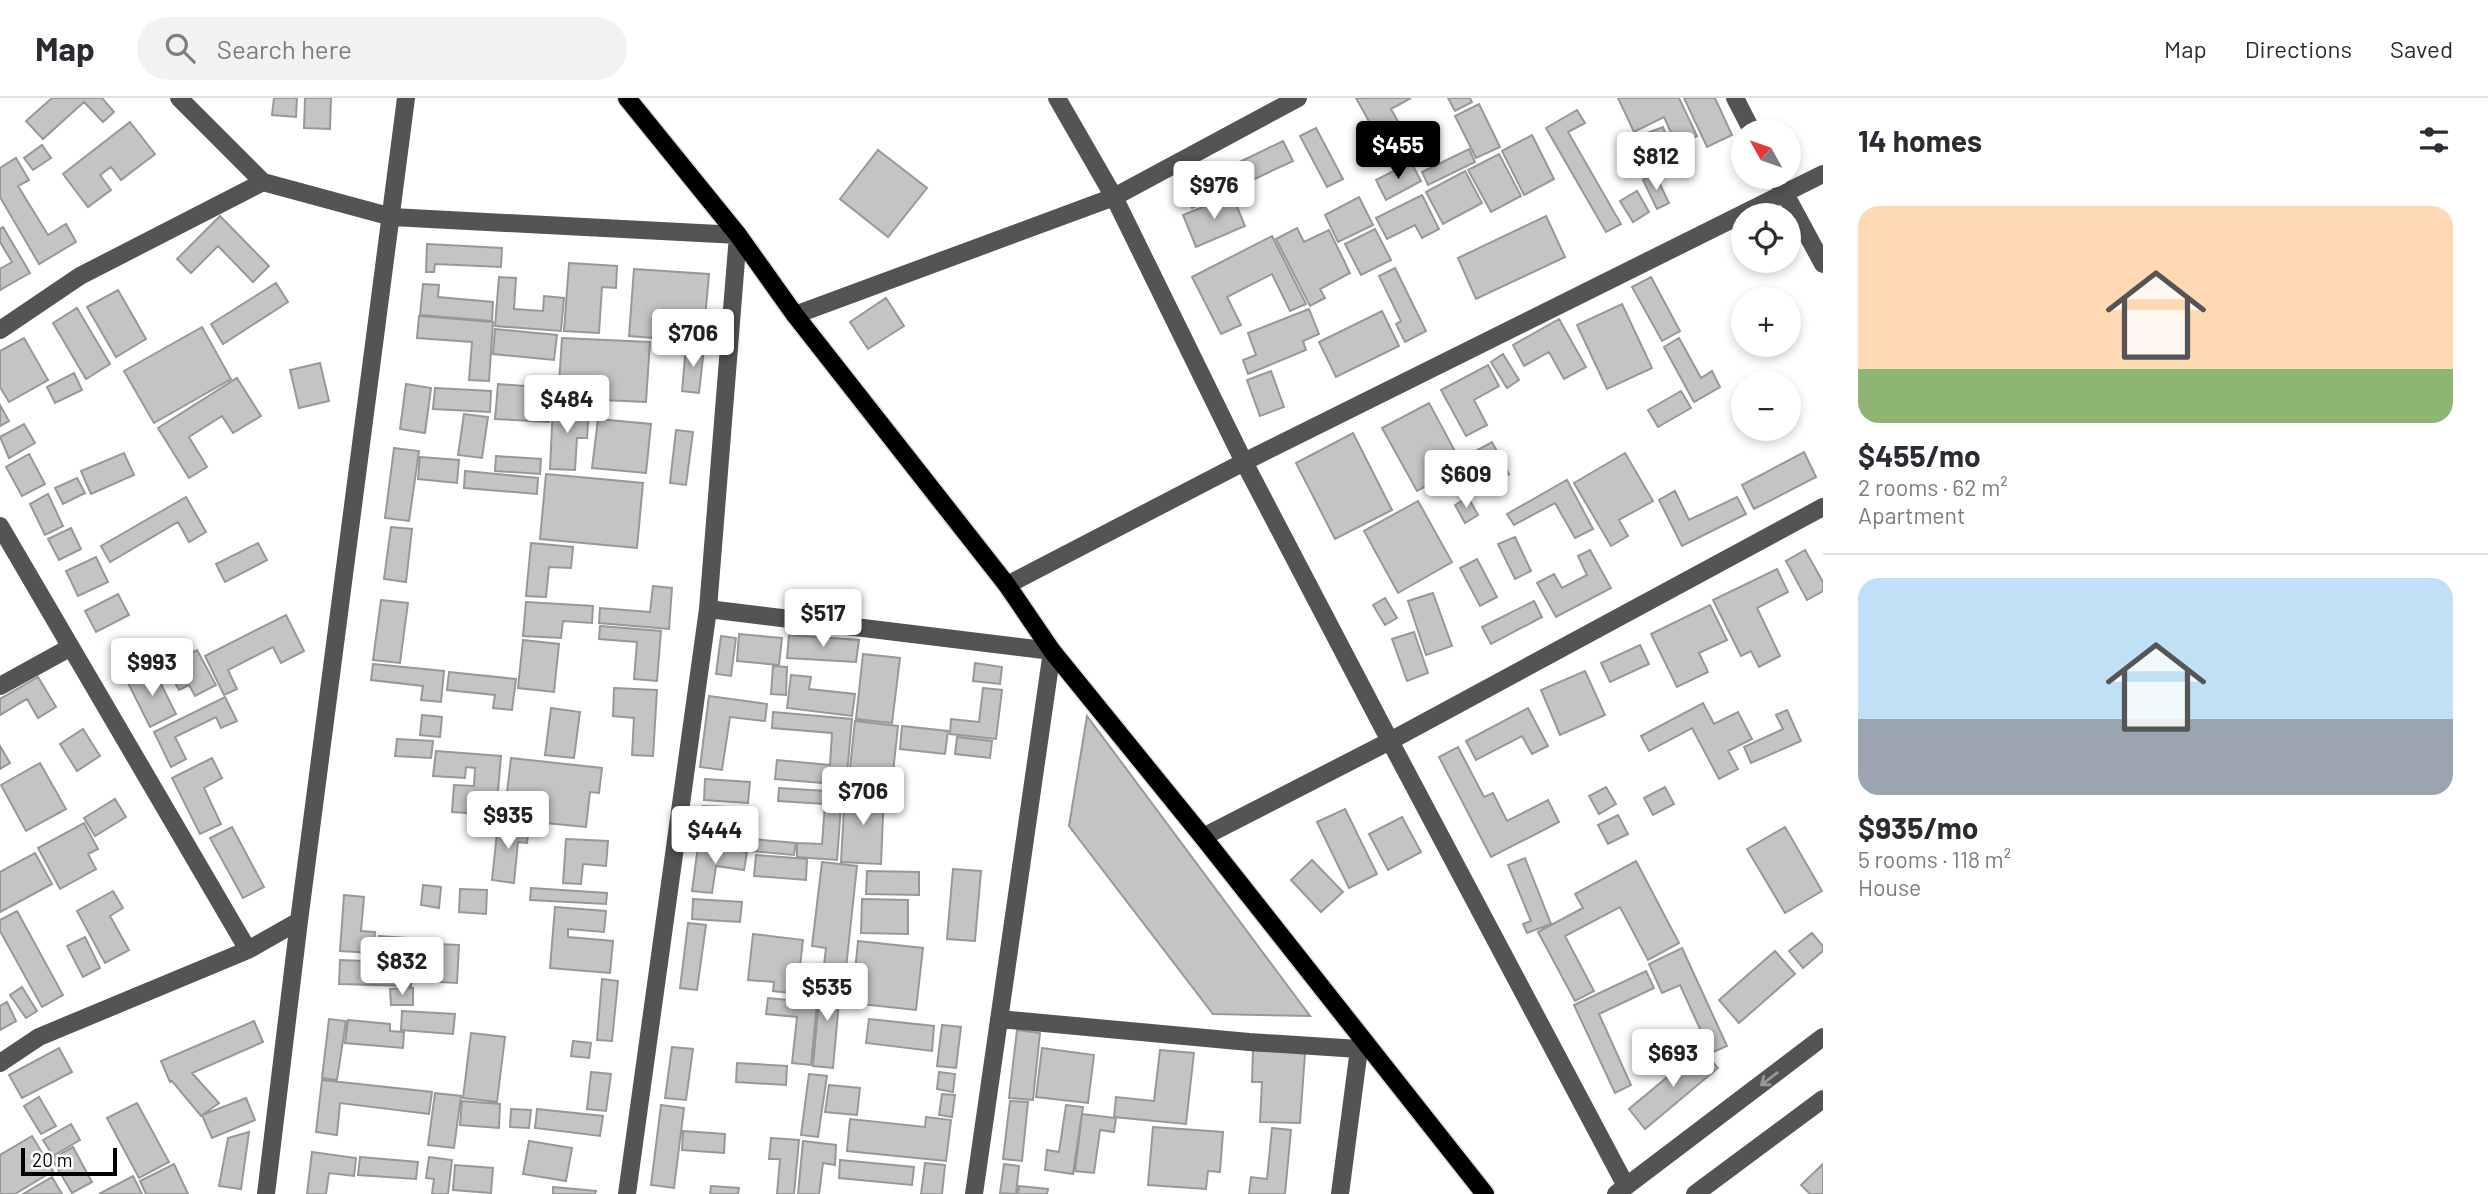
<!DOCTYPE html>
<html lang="en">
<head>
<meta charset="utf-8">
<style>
	:root { --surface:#fff; --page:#f2f2f3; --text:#2b2b33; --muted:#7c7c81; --line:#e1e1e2; --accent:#000 }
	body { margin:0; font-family:Barlow,sans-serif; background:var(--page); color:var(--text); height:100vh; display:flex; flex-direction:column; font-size:26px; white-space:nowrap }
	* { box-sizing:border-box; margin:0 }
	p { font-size:23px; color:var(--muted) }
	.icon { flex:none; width:38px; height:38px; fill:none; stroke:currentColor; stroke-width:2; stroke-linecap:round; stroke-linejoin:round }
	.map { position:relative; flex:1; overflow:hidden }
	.sheet { display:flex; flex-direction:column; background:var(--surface); width:665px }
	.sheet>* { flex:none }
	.needle { width:46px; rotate:310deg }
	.buttons { position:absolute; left:1731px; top:21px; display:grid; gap:14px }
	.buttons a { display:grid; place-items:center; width:70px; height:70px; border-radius:50%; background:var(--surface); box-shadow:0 4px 10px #0003; font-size:35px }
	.scale { position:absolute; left:21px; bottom:18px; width:96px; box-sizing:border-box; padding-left:7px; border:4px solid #000; border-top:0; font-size:19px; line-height:24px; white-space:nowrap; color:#000; -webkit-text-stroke:5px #fff; paint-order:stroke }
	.price { position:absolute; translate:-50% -60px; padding:0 16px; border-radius:7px; background:#fff; color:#222; font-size:23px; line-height:46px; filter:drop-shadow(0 2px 4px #0008) }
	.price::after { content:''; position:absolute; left:50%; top:42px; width:21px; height:16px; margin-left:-10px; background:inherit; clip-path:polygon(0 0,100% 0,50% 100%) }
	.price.active { background:var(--accent); color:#fff }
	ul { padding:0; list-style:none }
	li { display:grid; align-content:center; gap:14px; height:371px; padding:0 35px }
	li+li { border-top:2px solid var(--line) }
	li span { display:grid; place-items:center; height:217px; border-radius:21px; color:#555 }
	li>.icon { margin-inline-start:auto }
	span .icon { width:126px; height:126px; fill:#fffc; stroke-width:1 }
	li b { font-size:30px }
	h2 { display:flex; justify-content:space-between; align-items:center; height:84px; padding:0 35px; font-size:30px }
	header { display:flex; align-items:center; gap:42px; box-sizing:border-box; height:98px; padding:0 35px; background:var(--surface); border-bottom:2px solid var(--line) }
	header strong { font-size:33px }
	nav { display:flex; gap:38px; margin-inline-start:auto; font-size:24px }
	.search { width:490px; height:63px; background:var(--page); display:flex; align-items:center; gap:18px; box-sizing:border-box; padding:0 24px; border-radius:38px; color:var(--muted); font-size:26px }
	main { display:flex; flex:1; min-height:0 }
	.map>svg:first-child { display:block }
</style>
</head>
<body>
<header>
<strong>Map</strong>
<div class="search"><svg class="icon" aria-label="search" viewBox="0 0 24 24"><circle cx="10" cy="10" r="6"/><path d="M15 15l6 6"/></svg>Search here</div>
<nav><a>Map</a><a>Directions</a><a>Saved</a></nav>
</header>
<main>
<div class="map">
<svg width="1823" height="1096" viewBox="0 0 1823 1096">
	<rect width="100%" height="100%" fill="#fff"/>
	<path fill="#c4c4c4" stroke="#989898" stroke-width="2" d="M52 0H102L114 14 103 24 84 4 43 41 26 23Z
		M274 0H297L296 19 272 17Z
		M305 0H331L330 31 304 30Z
		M1356 0H1411L1391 11 1415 54 1398 64 1380 31 1375 34Z
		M1448 0H1470L1472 4 1455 13Z
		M1618 0H1679L1697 38 1677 48 1664 19 1634 34Z
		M1684 0H1715L1732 37 1707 49Z
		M1479 6 1500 49 1476 60 1455 18Z
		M1577 12 1585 25 1568 34 1621 126 1606 134 1546 30Z
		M130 24 155 56 121 82 111 69 100 77 111 92 88 109 63 76Z
		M1663 29 1677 65 1652 74 1639 38Z
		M1316 30 1343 81 1327 89 1300 38Z
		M1532 37 1554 81 1524 97 1502 53Z
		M1283 43 1293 63 1192 110 1183 91Z
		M42 47 51 60 33 72 24 60Z
		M1469 51 1475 64 1428 87 1422 74Z
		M878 52 927 90 888 139 840 101Z
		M1499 56 1521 98 1491 114 1468 72Z
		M16 60 29 82 18 88 48 137 66 126 76 144 39 166 0 99V70Z
		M1411 64 1421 83 1386 102 1376 82Z
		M1465 73 1482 105 1443 126 1426 94Z
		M1655 76 1669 105 1657 111 1643 82Z
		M1637 93 1649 114 1633 124 1620 103Z
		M1232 97 1245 128 1196 149 1183 117Z
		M1422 97 1439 131 1422 140 1415 127 1387 141 1376 120Z
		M1359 99 1373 127 1338 144 1325 117Z
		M220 118 269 168 253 184 218 148 191 175 177 161Z
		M1546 118 1565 159 1476 201 1458 160Z
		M3 129 30 175 0 192V171L12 164 0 144V131Z
		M1297 130 1304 144 1329 132 1350 175 1320 191 1325 200 1310 208 1276 141Z
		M1375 131 1391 162 1361 177 1345 146Z
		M1272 138 1306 206 1290 213 1272 176 1227 199 1241 227 1221 236 1192 179Z
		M427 146 502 150 501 169 435 166 434 174H426Z
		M569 165 617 168 616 190 602 189 599 235 564 233Z
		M1395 170 1426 233 1405 244 1396 226 1401 223 1379 178Z
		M634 171 709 176 703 244 629 238Z
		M499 179 516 180 514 211 543 213 544 198 564 200 561 233 495 228Z
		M1651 179 1680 233 1662 243 1632 189Z
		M276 185 288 204 223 246 211 226Z
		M423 186 439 187 438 199 493 204 492 223 420 217Z
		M118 192 146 241 116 259 87 209Z
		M886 200 904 228 868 251 850 224Z
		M1622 206 1652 270 1607 291 1577 227Z
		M77 210 110 266 86 281 53 225Z
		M1309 211 1319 236 1303 243 1306 252 1248 276 1243 262 1256 257 1248 235Z
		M1382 213 1399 248 1336 279 1319 244Z
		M419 218 493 224 489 283 469 282 472 244 417 240Z
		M1559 221 1586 269 1564 281 1549 254 1524 268 1513 247Z
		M202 229 231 281 154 325 124 273Z
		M495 231 557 237 554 262 493 256Z
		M24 240 48 282 9 304 0 289V253Z
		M562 240 650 244 646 304 558 300Z
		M1679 240 1701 280 1712 273 1720 289 1694 304 1664 249Z
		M686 248 704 250 699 295 682 293Z
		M1503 256 1519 282 1507 290 1491 264Z
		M320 265 329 303 299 310 290 272Z
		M1488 267 1499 288 1474 302 1487 327 1466 338 1441 292Z
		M1271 273 1284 309 1260 318 1247 282Z
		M74 275 82 292 55 305 47 289Z
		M237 280 261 318 233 335 222 318 189 339 207 369 189 380 158 330Z
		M406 286 431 290 425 335 400 331Z
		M498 286 551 290 549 324 495 321Z
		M435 290 491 293 490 314 433 311Z
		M1681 293 1691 310 1658 329 1648 312Z
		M1429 305 1463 368 1417 393 1382 330Z
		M0 307 9 323 0 328Z
		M553 307 589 309 587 340H577L575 372 550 371Z
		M464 316 488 319 482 360 458 357Z
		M598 321 651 326 646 375 592 370Z
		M24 326 35 345 9 360 0 339Z
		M1767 331H1784L1785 332 1771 339Z
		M676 332 693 334 686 387 670 385Z
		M1353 335 1392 412 1335 441 1296 365Z
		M1492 344 1509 376 1489 387 1472 355Z
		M394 350 419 353 409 423 385 420Z
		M1804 354 1816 379 1754 411 1742 387Z
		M124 355 134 377 91 396 81 373Z
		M1625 355 1653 403 1619 422 1628 438 1611 448 1574 385Z
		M29 356 45 386 22 398 6 369Z
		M496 358 541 361 540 376 495 373Z
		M420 359 459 362 457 385 418 381Z
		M465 373 538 380 537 396 464 390Z
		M546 376 643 385 637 450 540 441Z
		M77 380 85 395 63 406 55 390Z
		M1567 382 1593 431 1575 440 1555 405 1514 427 1507 416Z
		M1675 393 1689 422 1737 399 1746 416 1682 448 1659 402Z
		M48 396 63 428 45 437 30 406Z
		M186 399 206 434 189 444 178 424 110 464 101 448Z
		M1468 399 1478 417 1465 425 1455 407Z
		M1418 403 1452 464 1398 495 1364 433Z
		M391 429 412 431 406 484 384 481Z
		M71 430 81 451 59 462 48 441Z
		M1515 439 1531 473 1515 481 1498 446Z
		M258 445 267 462 225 484 216 466Z
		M531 445 573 449 571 470 549 469 546 499 526 498Z
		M1590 452 1611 490 1556 519 1537 485 1554 476 1562 490 1587 477 1578 458Z
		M1805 452 1823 484V493L1807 502 1786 463Z
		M96 459 108 484 78 498 66 473Z
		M1477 461 1497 499 1480 508 1460 470Z
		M1777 471 1788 494 1757 510 1780 558 1759 569 1751 553 1741 558 1713 502Z
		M653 488 672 490 669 531 599 525 600 510 650 514Z
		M1433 495 1452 548 1426 557 1408 503Z
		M118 496 129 517 96 534 85 513Z
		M1385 500 1397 520 1385 527 1373 507Z
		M381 502 408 505 400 565 373 562Z
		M1534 503 1542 519 1491 546 1482 529Z
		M526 504 593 508 592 525 563 523 561 540 523 538Z
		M1710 507 1727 542 1699 555 1708 574 1677 589 1651 536Z
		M286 517 304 553 281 565 273 549 228 572 237 591 224 597 205 558Z
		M600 528 661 533 657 583 634 581 637 544 599 541Z
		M1414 534 1428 575 1407 583 1392 541Z
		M739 536 782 540 779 567 737 563Z
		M789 537 859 542 856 564 787 560Z
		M721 538 736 540 731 578 716 576Z
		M523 542 559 546 554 594 518 590Z
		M1640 547 1649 566 1610 584 1601 565Z
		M197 552 216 587 195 598 189 587 179 592 166 569Z
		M863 556 900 560 892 625 856 621Z
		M975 565 1002 569 1000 586 973 583Z
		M373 566 444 573 441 604 421 602 423 588 371 582Z
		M773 568 787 569 786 597 771 596Z
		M154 572 176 616 150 629 128 585Z
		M1585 573 1605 617 1560 637 1541 592Z
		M449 574 516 581 512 612 493 610 495 597 447 592Z
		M791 577 811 579 809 591 855 596 852 618 787 610Z
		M38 579 56 609 38 620 27 601 0 617V601Z
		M614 590 657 592 653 658 632 657 634 620 613 618Z
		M983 590 1002 592 996 641 950 636 951 621 979 624Z
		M709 598 767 606 765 623 730 619 722 672 700 669Z
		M225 599 237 623 221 630 216 619 175 639 186 661 171 669 154 634Z
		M1703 605 1714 626 1738 614 1752 641 1728 653 1738 671 1719 681 1692 630 1649 653 1641 638Z
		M551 610 580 614 574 660 545 657Z
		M1528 610 1548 648 1532 656 1522 638 1476 662 1466 643Z
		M1787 612 1801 643 1751 665 1744 649 1783 631 1776 617Z
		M773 614 852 621 846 687 775 681 777 662 830 667 832 635 772 630Z
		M422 617 442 619 440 639 420 637Z
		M1087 618 1310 918 1213 916 1069 728Z
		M855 623 898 628 891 693 848 689Z
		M902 628 948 633 945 656 900 651Z
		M83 631 100 658 77 673 60 646Z
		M957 639 992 643 990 660 955 656Z
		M397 641 433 643 431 660 395 658Z
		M0 648 10 665 0 671Z
		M1458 649 1484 699 1493 695 1507 723 1548 702 1559 724 1491 759 1439 659Z
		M436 653 501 658 496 717 452 714 454 687 474 688 475 670 466 669 465 680 433 678Z
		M212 660 222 680 204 690 221 726 200 736 172 680Z
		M511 660 602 670 599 695 590 694 586 729 504 721Z
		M40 665 66 711 26 733 1 687Z
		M705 681 750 684 748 705 704 702Z
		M1606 689 1616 706 1599 716 1589 698Z
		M1665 689 1674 706 1653 717 1644 700Z
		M779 690 842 694 837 762 797 759V745L822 746 825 706 778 703Z
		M845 692 884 694 881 766 841 764Z
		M115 701 126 719 95 738 84 720Z
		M703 708 728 709 726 748 701 746Z
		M1345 711 1377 776 1349 790 1317 724Z
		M1618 717 1628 736 1608 746 1598 727Z
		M1402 719 1421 754 1388 772 1369 736Z
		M84 725 98 751 88 756 96 771 60 791 38 750Z
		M498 725 529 728 527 745 518 744 514 785 492 782Z
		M232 729 264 789 243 800 210 740Z
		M1785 729 1822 793 1785 815 1747 751Z
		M730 739 796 745 794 757 729 751Z
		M566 741 608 743 606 768 583 766 581 786 563 785Z
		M698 748 747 754 744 772 716 768 712 795 692 793Z
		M35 755 52 786 0 814V774Z
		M756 757 807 761 806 782 754 778Z
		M1525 760 1551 826 1527 835 1523 826 1531 823 1508 767Z
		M1312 762 1343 794 1321 814 1291 782Z
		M1636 763 1679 845 1648 862 1620 809 1565 838 1594 893 1575 903 1538 834 1583 810 1575 796Z
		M822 764 857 768 846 870 824 867 826 850 812 848Z
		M953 771 981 773 975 843 947 841Z
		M867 773 919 774V797L866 796Z
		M423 787 441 789 439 810 421 807Z
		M531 790 607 795 606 806 530 802Z
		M460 791 487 792 486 816 459 814Z
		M113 793 123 810 110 818 129 852 105 865 77 813Z
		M344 797 364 799 361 833 375 834 373 855 340 853Z
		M693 801 742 804 740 824 692 821Z
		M862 801 908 802V836L861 835Z
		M555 809 606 813 604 834 568 831V839L613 843 610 875 550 870Z
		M17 813 63 897 42 909 0 833V822Z
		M688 825 706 827 697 892 680 890Z
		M1812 835 1823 848V853L1803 870 1789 853Z
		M753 836 803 842 799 877 811 878 810 897 773 893 774 884 748 882Z
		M379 838 406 840 404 861 377 859Z
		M85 839 100 870 83 879 67 848Z
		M858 843 923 850 916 912 852 905Z
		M413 845 459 847 457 885 421 883 422 865H411Z
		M1682 850 1727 948 1711 955 1680 887 1662 895 1649 866Z
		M1775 853 1795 876 1739 925 1719 902Z
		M340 862 412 865 411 888 339 886Z
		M1646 873 1654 890 1599 916 1631 987 1615 995 1574 907Z
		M821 879 841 881 833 970 813 968Z
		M602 881 618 883 612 943 597 942Z
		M22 889 37 913 26 920 10 897Z
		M413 890V907H391L390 891Z
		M768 900 817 905 811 967 792 965 797 919 766 916Z
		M7 904 16 923 0 932V908Z
		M402 913 455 916 453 936 401 932Z
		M329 921 346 923 337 982 322 980Z
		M869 921 934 928 932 953 866 945Z
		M348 922 390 926V933L404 934 403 950 345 945Z
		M254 923 263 944 192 975 219 1005 201 1018 172 983 170 984 161 963Z
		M942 927 961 929 956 970 937 968Z
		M1017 932 1040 935 1033 1002 1009 1000Z
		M471 935 505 939 497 1004 463 1000Z
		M573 943 591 945 589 960 571 958Z
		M672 949 693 951 686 1002 665 1000Z
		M59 950 72 974 22 1000 9 977Z
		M1042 950 1094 957 1088 1005 1036 999Z
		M1701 951 1718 970 1645 1031 1629 1011Z
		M1160 952 1194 955 1186 1026 1114 1019 1116 999 1154 1003Z
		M1253 952 1305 955 1300 1025 1260 1024 1262 984H1252Z
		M737 965 787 968 786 987 736 984Z
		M591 974 611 976 606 1013 587 1011Z
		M939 974 955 976 953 994 937 991Z
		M809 976 827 978 818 1039 801 1037Z
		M322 982 432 994 429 1016 340 1005 337 1037 316 1034Z
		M829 987 860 990 857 1017 825 1014Z
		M435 995 461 998 454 1050 428 1047Z
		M942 996 955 997 952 1019 939 1017Z
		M39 999 56 1028 41 1036 24 1008Z
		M246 1000 255 1022 212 1040 202 1017Z
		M462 1003 500 1006 499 1030 460 1027Z
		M1010 1003 1028 1004 1022 1063 1003 1061Z
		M137 1005 169 1064 139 1080 107 1020Z
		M661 1007 684 1010 674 1090 651 1087Z
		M1066 1007 1083 1009 1073 1076 1045 1072 1047 1052 1059 1054Z
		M511 1011 531 1012 529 1030 510 1029Z
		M537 1011 603 1018 600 1038 535 1030Z
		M1082 1016 1116 1020 1114 1034 1100 1032 1094 1075 1075 1073Z
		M926 1019 951 1022 946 1063 847 1053 850 1021 925 1029Z
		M71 1026 80 1042 53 1058 43 1042Z
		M1153 1029 1223 1034 1220 1074 1208 1073 1206 1091 1148 1087Z
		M1272 1030 1291 1032 1285 1096H1249L1251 1079 1267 1081Z
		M683 1033 725 1036 724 1055 682 1052Z
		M249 1034 241 1091 219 1088 228 1040Z
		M32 1038 53 1073 15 1096H0V1057Z
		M771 1040 799 1042 794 1096H777L780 1061H769Z
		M529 1043 572 1050 566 1083 523 1076Z
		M803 1043 836 1047 835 1067 823 1065 819 1096H798Z
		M73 1049 92 1084 72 1095 52 1061Z
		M312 1054 356 1060 354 1078 329 1075 326 1096H307Z
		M360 1059 418 1064 416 1081 358 1077Z
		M429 1059 452 1062 448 1096H432L434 1081 426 1080Z
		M840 1062 914 1069 912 1087 839 1080Z
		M925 1065 945 1067 942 1096H921Z
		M174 1066 188 1096H146L140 1083Z
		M1004 1066 1019 1068 1016 1096 1000 1095Z
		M1823 1066V1096H1810L1801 1087Z
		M455 1067 493 1070 491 1095 453 1092Z
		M133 1078 142 1096H99Z
		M52 1079 62 1096H23Z
		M711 1088 739 1090 738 1096H710Z
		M1019 1088 1048 1091 1047 1096H1018Z
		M553 1089 596 1093 595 1096H553Z"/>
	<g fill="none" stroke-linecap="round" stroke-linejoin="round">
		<defs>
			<path id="major" d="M627 0 738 137 795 217 1007 487 1052 553 1203 739 1485 1096"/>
		</defs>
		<use href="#major" stroke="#dbdbdb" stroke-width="21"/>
		<path stroke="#545454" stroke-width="18" d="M179 0 263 84 392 119 738 137 708 511 627 1096
			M1057 0 1114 99 1244 364 1390 643 1626 1088
			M1735 0 1752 33
			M1776 79 1823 166
			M795 217 1114 99 1298 0
			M0 232 80 178 263 84
			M0 428 248 852
			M1007 487 1244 364 1823 76
			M708 511 1052 553 974 1096
			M0 588 71 549
			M1203 739 1390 643 1823 409
			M999 921 1249 944 1359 951
			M0 965 39 939 248 852 299 823
			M266 1096 299 823 406 0
			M1340 1096 1359 951 1365 944
			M1616 1096 1823 939
			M1695 1096 1823 1001"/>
		<use href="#major" stroke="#000" stroke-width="18"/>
	</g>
	<defs><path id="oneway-shaft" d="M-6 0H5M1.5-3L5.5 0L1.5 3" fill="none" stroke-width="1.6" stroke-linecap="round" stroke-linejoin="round" transform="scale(1.75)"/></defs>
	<use stroke="#989898" href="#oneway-shaft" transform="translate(1769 981) rotate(143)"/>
</svg>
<div class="buttons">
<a><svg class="needle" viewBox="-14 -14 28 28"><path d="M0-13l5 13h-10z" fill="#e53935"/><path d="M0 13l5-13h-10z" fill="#7c7c81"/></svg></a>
<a><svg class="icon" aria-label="locate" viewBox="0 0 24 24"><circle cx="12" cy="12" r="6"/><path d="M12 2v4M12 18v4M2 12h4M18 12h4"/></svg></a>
<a>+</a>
<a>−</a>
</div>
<div class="scale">20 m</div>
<b class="price active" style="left:1398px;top:83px">$455</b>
<b class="price" style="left:1656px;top:94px">$812</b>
<b class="price" style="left:1214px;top:123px">$976</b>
<b class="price" style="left:693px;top:271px">$706</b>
<b class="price" style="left:567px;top:337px">$484</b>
<b class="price" style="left:1466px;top:412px">$609</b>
<b class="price" style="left:823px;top:551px">$517</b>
<b class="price" style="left:152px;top:600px">$993</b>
<b class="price" style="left:863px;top:729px">$706</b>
<b class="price" style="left:508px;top:753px">$935</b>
<b class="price" style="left:715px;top:768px">$444</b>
<b class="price" style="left:402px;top:899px">$832</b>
<b class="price" style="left:827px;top:925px">$535</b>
<b class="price" style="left:1673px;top:991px">$693</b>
</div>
<section class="sheet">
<h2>14 homes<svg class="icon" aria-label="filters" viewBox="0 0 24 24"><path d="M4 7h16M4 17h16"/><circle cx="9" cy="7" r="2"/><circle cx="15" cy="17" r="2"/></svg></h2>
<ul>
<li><span style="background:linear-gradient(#ffd9b3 75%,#8fb573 0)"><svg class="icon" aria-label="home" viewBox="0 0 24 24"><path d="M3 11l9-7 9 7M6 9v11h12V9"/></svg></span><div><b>$455/mo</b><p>2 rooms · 62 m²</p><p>Apartment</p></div></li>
<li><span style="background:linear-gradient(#bfe0f5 65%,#9aa5b1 0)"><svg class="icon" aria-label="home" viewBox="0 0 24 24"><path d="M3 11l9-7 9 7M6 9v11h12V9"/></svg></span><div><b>$935/mo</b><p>5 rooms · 118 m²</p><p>House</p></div></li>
</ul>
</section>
</main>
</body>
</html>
